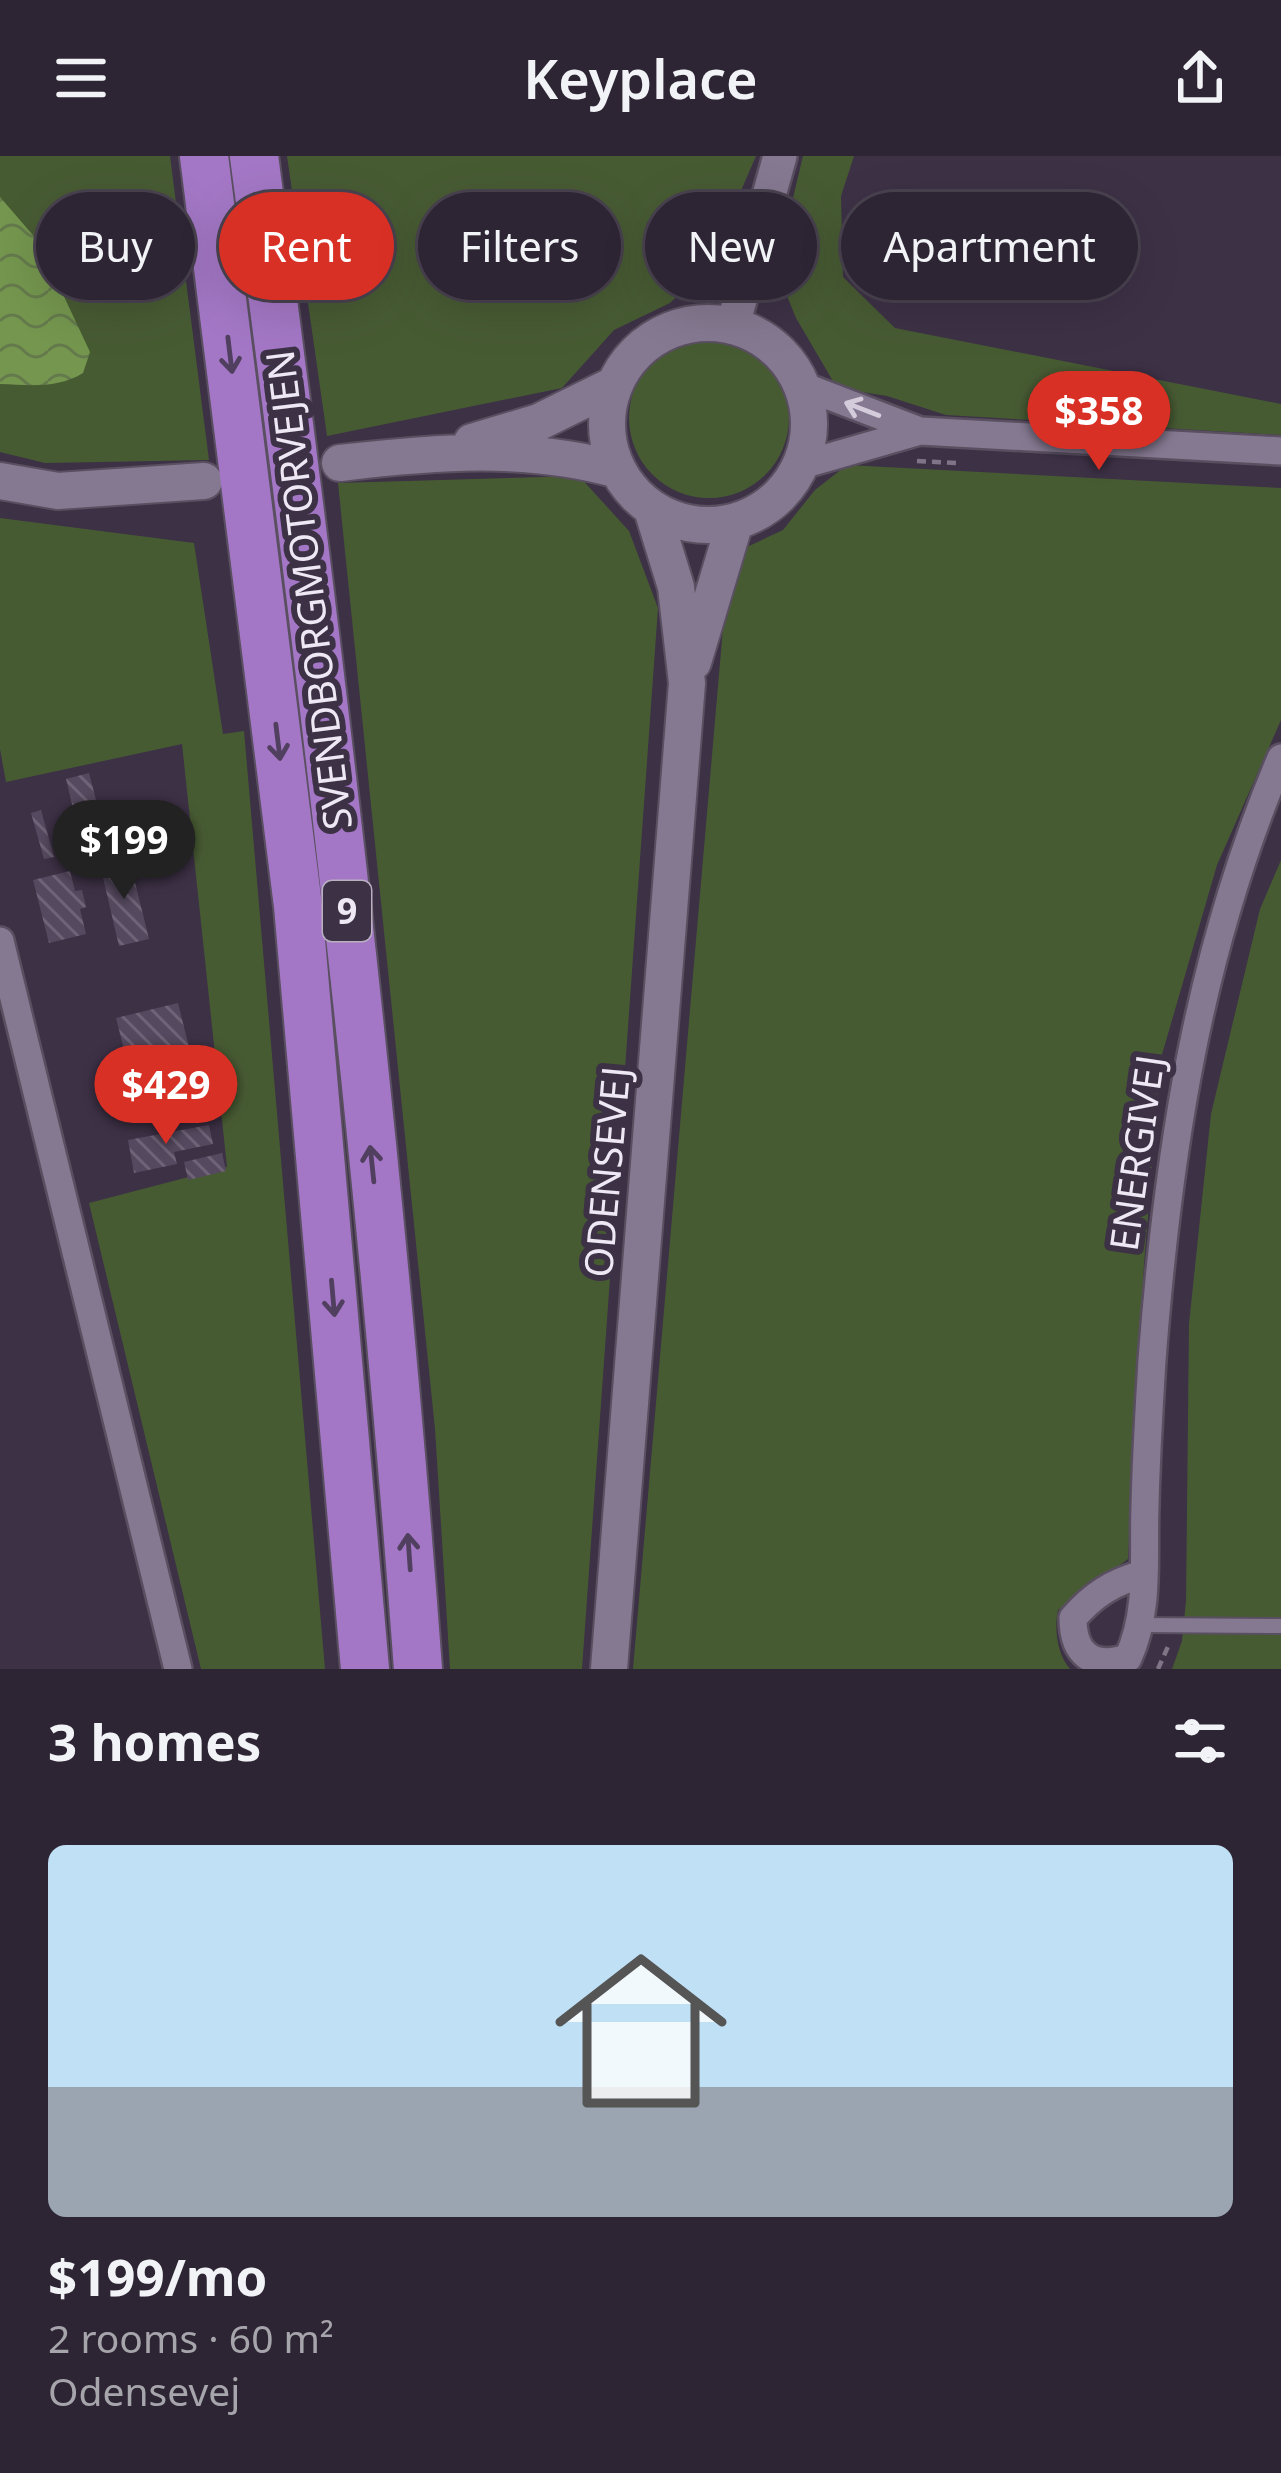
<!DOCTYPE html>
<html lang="en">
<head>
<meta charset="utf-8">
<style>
	:root { --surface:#2e2534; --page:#362d3c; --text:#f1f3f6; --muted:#a7a5ac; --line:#49424f; --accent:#d93025 }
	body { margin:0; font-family:"Noto Sans",sans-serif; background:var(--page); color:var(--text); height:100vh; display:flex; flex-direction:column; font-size:45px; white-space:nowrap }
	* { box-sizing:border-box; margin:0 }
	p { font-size:39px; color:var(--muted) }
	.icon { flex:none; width:66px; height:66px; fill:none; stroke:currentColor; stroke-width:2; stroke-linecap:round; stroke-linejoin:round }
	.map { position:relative; height:1513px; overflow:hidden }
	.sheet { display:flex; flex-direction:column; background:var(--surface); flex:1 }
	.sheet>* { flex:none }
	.guide { position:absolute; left:36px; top:36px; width:1209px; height:108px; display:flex; gap:24px }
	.price { position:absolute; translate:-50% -102px; padding:0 27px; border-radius:42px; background:var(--accent); color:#fff; font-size:39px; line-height:78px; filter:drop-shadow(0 3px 6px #0008) }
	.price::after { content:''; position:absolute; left:50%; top:72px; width:36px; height:27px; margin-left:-18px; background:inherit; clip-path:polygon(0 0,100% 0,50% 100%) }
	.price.current { background:#222; color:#fff }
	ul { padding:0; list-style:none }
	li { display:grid; align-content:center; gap:24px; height:636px; padding:0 48px }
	li span { display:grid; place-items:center; height:372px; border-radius:18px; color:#555 }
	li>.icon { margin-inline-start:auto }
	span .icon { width:216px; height:216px; fill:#fffc; stroke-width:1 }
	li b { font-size:51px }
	h2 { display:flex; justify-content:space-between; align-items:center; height:144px; padding:0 48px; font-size:51px }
	.tag { padding:0 42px; border-radius:54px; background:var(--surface); box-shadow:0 12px 48px #0002,0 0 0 3px var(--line); font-size:42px; line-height:108px }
	.tag.current { background:var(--accent); color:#fff }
	header { display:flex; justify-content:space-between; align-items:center; height:156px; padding:0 48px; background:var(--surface); font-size:54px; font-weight:600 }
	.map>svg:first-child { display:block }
</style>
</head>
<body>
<header><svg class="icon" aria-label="menu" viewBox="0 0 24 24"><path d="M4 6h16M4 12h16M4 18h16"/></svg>Keyplace<svg class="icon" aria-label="share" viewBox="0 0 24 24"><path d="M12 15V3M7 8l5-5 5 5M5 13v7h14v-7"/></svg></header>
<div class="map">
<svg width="1281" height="1513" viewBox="0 0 1281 1513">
	<defs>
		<pattern id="water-waves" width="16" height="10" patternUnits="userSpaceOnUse" patternTransform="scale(3)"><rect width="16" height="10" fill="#74964e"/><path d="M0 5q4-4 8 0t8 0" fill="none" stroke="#647a4c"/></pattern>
		<pattern id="building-back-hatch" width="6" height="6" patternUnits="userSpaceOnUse" patternTransform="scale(3)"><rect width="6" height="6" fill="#55495f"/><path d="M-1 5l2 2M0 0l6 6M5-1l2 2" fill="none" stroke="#6e6377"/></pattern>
	</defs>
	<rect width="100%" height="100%" fill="#3d3146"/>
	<path fill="#475b33" d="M0 0H170L209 304 45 307 0 296Z
		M287 0H756L708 111 670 147 614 174 562 232 327 280Z
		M803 0H854L841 40 843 121 895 172 1281 248V279L946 259 887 240 837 232 796 162 776 113Z
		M629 262a80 80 0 1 1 160 0a80 80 0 1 1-160 0Z
		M847 309 1281 332V564L1217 709 1161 902 1144 1108 1128 1403 1058 1454C1054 1472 1057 1499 1070 1513H633L725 449 736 396 783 374 815 334Z
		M579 320 629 375 658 452 582 1513H450L435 1273 338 327Z
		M0 362 194 387 223 578 244 575 325 1513H201L89 1047 227 1011 182 588 6 626 0 593Z
		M1281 704V1513H1172L1182 1485 1186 1445 1189 1168 1211 958 1260 753Z"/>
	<path fill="url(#water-waves)" d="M0 41 38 85 90 196 83 217C57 233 29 229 0 228Z"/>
	<path fill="url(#building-back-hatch)" d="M89 617 101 663 77 669 66 623Z
		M41 654 54 701 44 703 31 657Z
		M129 702 149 783 119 790 100 709Z
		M70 715 75 735 82 734 86 751 80 753 86 778 49 787 33 724Z
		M178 847 204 951 178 957 168 916 132 925 116 862Z
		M209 969 213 988 174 996 177 1008 134 1017 128 984Z
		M222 997 226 1015 188 1024 184 1006Z"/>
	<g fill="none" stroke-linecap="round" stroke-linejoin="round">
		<defs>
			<path id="service" d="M1140 1469 1281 1470"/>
			<path id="minor" d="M803 230 920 275 1281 295
				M802 309 920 275
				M0 785 178 1513
				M1143 1418C1113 1426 1093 1439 1073 1462 1073 1499 1093 1513 1128 1502 1150 1455 1143 1401 1145 1350 1146 1301 1149 1253 1152 1204 1168 995 1198 797 1281 602"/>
			<path id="tertiary" d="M733 169 780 0"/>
			<path id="secondary" d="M607 268a101 101 0 1 1 202 0a101 101 0 1 1-202 0Z
				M472 286 539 266 614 229
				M340 307C433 296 527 288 618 314
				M0 325 58 335 204 325
				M693 506 735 366
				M609 1513 687 527 676 431 652 353"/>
			<path id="motorway" d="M204 0 298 750 365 1513
				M254 0C321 503 381 1007 418 1513"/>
		</defs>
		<use href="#service" stroke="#594f60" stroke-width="18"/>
		<use href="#minor" stroke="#594f60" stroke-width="32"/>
		<use href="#tertiary" stroke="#594f60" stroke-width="38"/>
		<use href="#secondary" stroke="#594f60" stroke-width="40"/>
		<use href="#motorway" stroke="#594f60" stroke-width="52"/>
		<path stroke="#7f7587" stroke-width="4.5" stroke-dasharray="9 6" stroke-linecap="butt" d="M917 305 958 307
			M1158 1513 1170 1486"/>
		<use href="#service" stroke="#857991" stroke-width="14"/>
		<use href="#minor" stroke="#857991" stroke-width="27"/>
		<use href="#tertiary" stroke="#857991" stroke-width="33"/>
		<use href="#secondary" stroke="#857991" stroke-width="36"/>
		<use href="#motorway" stroke="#a377c5" stroke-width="48"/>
	</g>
	<defs><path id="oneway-shaft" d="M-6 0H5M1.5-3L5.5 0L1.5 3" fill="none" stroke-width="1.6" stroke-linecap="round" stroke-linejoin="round" transform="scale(3)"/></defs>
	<g stroke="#513f5f">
		<use href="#oneway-shaft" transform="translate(230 199) rotate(83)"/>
		<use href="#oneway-shaft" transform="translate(278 586) rotate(83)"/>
		<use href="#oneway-shaft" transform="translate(372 1008) rotate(-96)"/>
		<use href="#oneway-shaft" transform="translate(333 1142) rotate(85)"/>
		<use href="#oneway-shaft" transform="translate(409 1396) rotate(-94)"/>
	</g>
	<use stroke="#d4ccdb" href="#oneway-shaft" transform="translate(862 253) rotate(-159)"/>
	<g text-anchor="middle" stroke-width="12" stroke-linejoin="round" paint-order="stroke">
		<rect fill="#3d3146" stroke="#b9b0c0" stroke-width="3" x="323" y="725" width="48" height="60" rx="9"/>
		<g font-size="36" font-weight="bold" fill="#eee7f4">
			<text x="347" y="768">9</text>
		</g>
		<g font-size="39" fill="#eee7f4" stroke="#3d3146">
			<text transform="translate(309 434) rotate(-97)" y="14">SVENDBORGMOTORVEJEN</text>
			<text transform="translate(1137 997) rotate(-82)" y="14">ENERGIVEJ</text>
			<text transform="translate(607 1016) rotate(-85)" y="14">ODENSEVEJ</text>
		</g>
	</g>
</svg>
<b class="price" style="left:1099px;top:317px">$358</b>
<b class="price current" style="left:124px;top:746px">$199</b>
<b class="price" style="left:166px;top:991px">$429</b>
<div class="guide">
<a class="tag">Buy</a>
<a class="tag current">Rent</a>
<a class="tag">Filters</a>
<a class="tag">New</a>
<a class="tag">Apartment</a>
</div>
</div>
<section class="sheet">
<h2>3 homes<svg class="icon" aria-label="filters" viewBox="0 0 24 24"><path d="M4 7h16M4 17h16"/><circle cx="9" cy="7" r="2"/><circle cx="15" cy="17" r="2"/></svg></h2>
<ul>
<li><span style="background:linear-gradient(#bfe0f5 65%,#9aa5b1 0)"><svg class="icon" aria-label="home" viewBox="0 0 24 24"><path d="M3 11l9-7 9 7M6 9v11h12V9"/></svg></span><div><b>$199/mo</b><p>2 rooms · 60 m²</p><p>Odensevej</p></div></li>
</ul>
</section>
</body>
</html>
